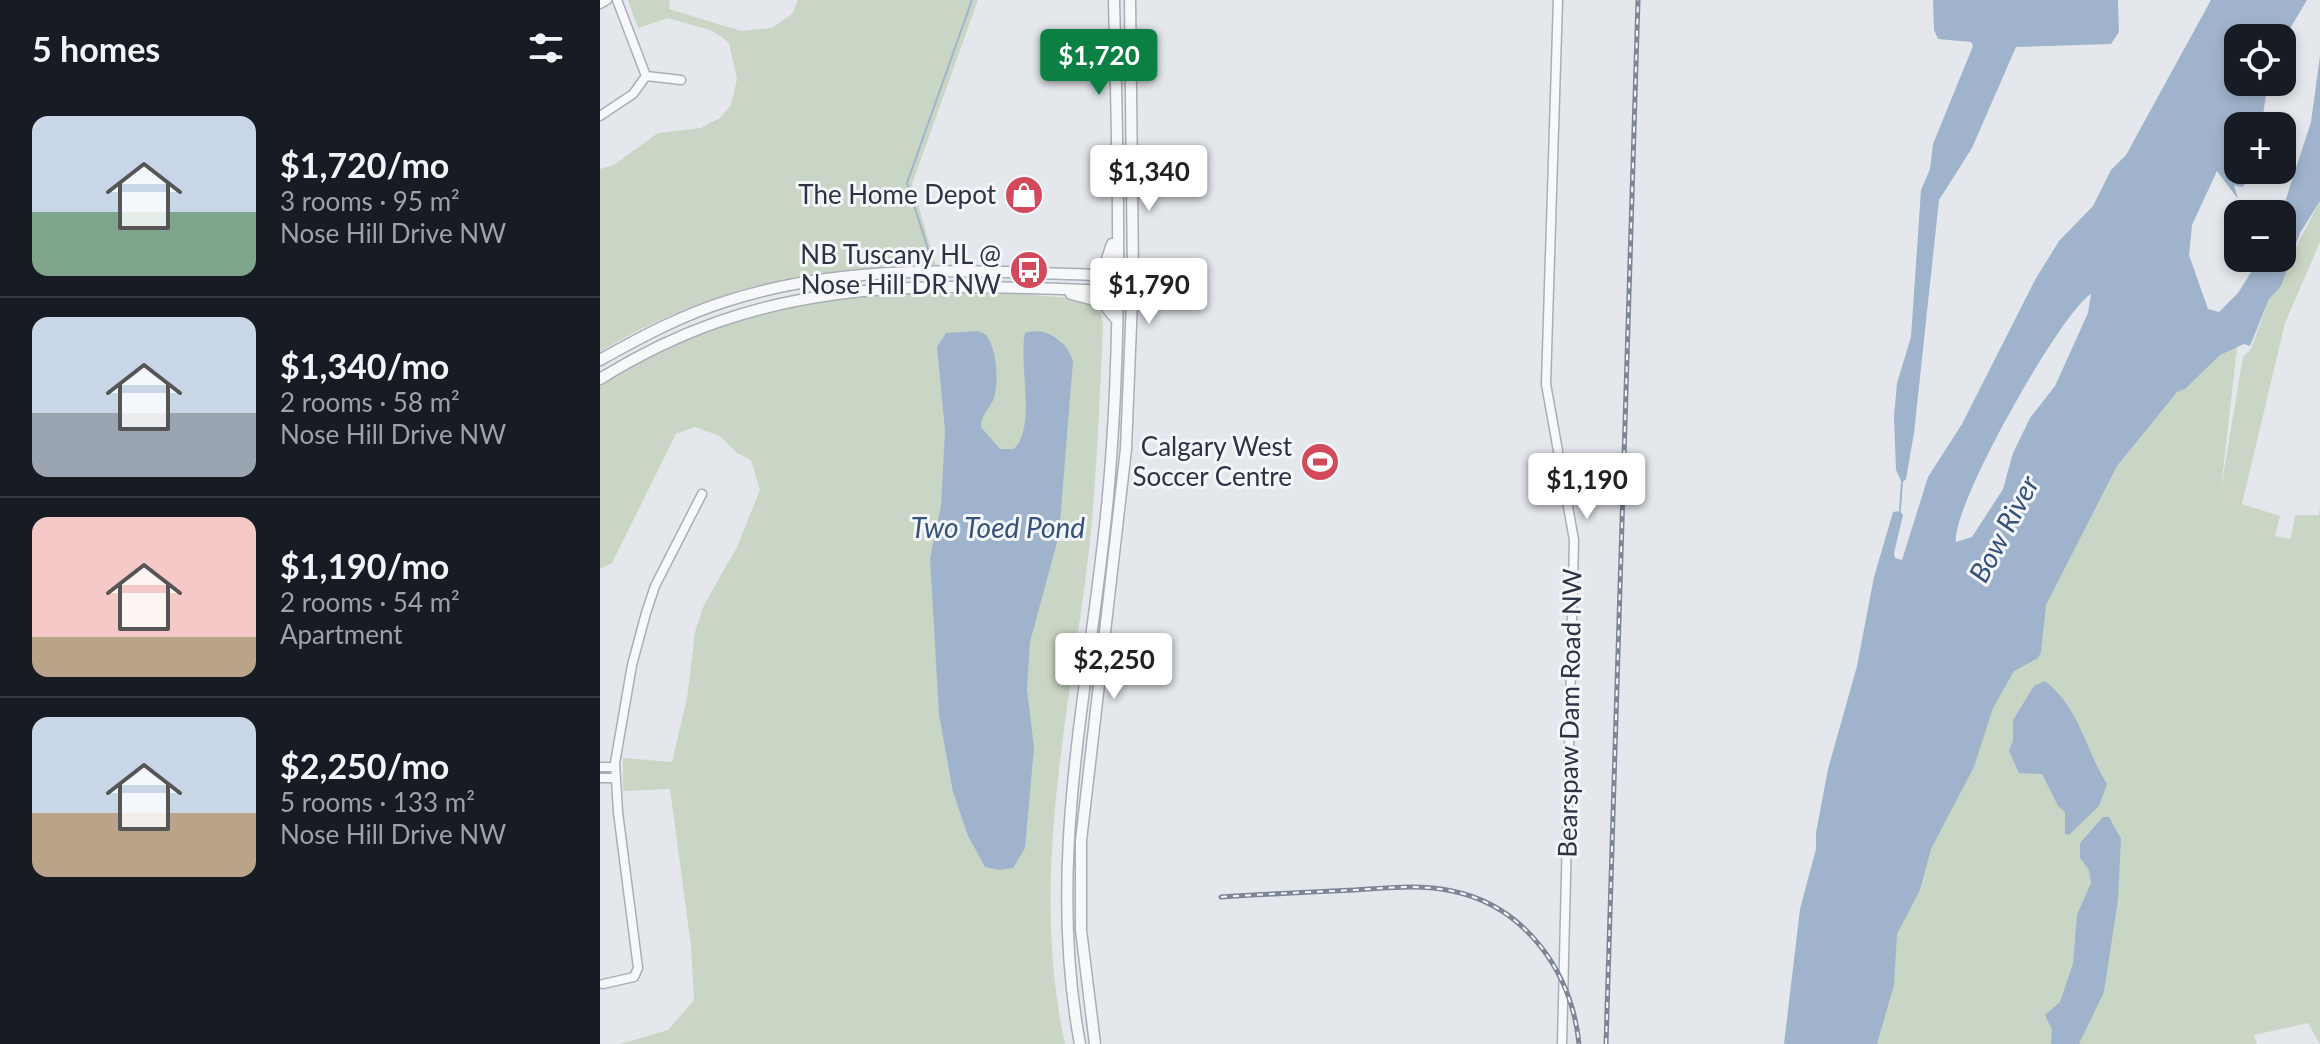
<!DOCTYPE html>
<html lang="en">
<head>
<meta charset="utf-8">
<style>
	:root { --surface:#171b24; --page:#20242c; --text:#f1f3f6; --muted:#9ea1a6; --line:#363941; --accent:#0b8043 }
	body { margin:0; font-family:Lato,sans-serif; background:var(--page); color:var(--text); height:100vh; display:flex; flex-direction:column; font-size:30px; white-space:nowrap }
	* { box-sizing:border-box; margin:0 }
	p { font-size:26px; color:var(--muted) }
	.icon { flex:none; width:44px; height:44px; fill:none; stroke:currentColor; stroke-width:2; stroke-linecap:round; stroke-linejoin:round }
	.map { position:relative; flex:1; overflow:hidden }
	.side { display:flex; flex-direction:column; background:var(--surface); width:600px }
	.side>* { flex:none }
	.buttons { position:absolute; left:1624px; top:24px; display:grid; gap:16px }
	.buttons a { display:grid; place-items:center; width:72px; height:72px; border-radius:16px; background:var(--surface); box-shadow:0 4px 12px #0003; font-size:40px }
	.price { position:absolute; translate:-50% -68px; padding:0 18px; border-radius:8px; background:#fff; color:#222; font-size:26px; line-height:52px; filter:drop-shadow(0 2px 4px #0008) }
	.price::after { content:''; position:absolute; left:50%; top:48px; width:24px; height:18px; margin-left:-12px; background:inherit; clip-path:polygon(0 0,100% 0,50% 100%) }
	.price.current { background:var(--accent); color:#fff }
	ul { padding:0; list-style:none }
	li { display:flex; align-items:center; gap:24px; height:200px; padding:0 32px }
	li+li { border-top:2px solid var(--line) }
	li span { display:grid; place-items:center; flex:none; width:224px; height:160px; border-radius:16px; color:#555 }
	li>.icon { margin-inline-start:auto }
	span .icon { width:96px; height:96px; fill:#fffc; stroke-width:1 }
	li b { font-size:34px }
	h2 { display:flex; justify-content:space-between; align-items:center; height:96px; padding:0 32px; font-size:34px }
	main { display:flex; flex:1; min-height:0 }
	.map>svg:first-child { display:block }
</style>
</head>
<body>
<main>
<section class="side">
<h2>5 homes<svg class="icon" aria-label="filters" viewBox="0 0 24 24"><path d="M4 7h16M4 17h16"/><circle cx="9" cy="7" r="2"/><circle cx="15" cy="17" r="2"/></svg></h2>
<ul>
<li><span style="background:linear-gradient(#c9d6e8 60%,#7fa58c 0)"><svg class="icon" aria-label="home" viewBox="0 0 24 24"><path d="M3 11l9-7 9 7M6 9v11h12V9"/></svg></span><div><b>$1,720/mo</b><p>3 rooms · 95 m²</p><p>Nose Hill Drive NW</p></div></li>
<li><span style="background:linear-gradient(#c9d6e8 60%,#9aa5b1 0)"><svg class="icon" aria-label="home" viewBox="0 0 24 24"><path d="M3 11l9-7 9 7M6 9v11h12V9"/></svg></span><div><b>$1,340/mo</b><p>2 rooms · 58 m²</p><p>Nose Hill Drive NW</p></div></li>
<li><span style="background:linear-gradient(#f6c9c9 75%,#b9a48a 0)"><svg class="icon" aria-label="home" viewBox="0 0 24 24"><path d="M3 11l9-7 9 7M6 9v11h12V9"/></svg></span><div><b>$1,190/mo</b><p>2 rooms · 54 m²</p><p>Apartment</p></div></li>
<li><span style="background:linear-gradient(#c9d6e8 60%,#b9a48a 0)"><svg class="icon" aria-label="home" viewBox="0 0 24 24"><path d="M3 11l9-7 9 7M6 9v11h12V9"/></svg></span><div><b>$2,250/mo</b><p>5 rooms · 133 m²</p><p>Nose Hill Drive NW</p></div></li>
</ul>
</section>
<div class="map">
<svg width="1720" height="1044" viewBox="0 0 1720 1044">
	<rect width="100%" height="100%" fill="#e4e7ec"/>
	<path fill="#c9d6c5" d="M28 0H70L69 9 141 31 172 28 192 14 198 0H378L312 184 336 266C211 266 108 287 0 352V169L14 165 58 133 101 128 120 118 131 105 137 79 129 43 122 37 110 30 68 18 38 28Z
		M1720 201V242L1685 323 1642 504 1680 516 1675 536 1691 539 1695 515H1719L1720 506V1044L1708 1023 1654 1035 1657 1044H1268L1292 928 1393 693 1503 473 1585 373 1638 339 1621 489 1643 357 1651 349 1669 299Z
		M279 293 422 294 482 299 501 313 503 325C499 414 496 503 484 591 463 740 432 894 465 1044H20L68 1030 94 1000 91 946 70 789 23 791V758L72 762 87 698 95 632 104 605 137 547 160 490 151 460 137 453 120 436 95 427 76 434 12 563 0 569V386C94 325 170 309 279 293Z"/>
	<path fill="#9fb4cc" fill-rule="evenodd" d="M1333 0H1518L1519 32 1511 44 1416 47 1372 148 1339 200 1314 433 1306 479 1302 483 1296 470 1294 416 1297 383 1311 337 1321 190 1330 169 1333 144 1373 46 1371 42 1338 39 1334 30Z
		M1611 0H1707L1682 42V38H1638V82H1668L1663 115 1655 118 1652 126H1638V148L1627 167 1629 174 1642 176 1645 184 1642 187 1634 185 1638 199 1617 171 1592 225 1589 255 1608 309 1619 312 1638 293 1660 258H1682L1681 214 1711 122 1720 56V201L1700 233 1681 286 1669 299 1650 346 1644 344 1620 355 1585 389 1577 392 1517 466 1446 605 1441 652 1438 658 1414 671 1393 708 1374 767 1331 849 1320 890 1297 934 1294 985 1277 1044H1184L1200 909 1216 849V833L1228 769 1257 666 1274 577 1293 512 1300 511 1303 515 1294 553 1295 558 1302 560 1328 477 1362 424 1435 280 1459 241 1493 206 1511 170 1526 155ZM1491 294 1488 313 1455 386 1430 418 1413 453 1403 489 1372 537 1356 542C1351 507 1461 312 1491 294Z
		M377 331 385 334C397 347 399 381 394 398 390 409 381 414 381 427L400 449H414C437 426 418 364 425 333 445 326 467 341 473 361L459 535 430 642 427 689 434 748 425 848 413 868 399 870 385 867 368 836 353 792 339 715 330 558 341 506 345 430 337 347 346 333Z
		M1445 681C1480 708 1485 749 1507 784L1499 806 1469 835 1465 834V812L1458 806 1442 774 1419 773 1409 751 1413 740V720L1434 686Z
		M1503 817H1509L1521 839 1518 900 1504 992 1479 1044H1451L1452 1030 1445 1015 1460 1002 1473 964 1477 915 1491 883 1489 870 1480 858V843Z"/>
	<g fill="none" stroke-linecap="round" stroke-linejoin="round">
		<path stroke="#9fb4cc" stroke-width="2" d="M329 252 307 183 372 0
			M1300 510 1302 481"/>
		<defs>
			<path id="minor" d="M958 0 946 384 974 540 962 1044
				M0 4 7 0
				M46 76 81 80
				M0 116 33 94 46 76 17 0
				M0 767H15
				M0 778H15
				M3 984 34 977 38 968 18 812 15 763 32 665 46 613 55 586 102 494"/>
			<path id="tertiary" d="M492 276 505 265 512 244
				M471 294 502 302 515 318
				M0 360C41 337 82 315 127 301 256 259 399 273 533 276
				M0 379C173 271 325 285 520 291
				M480 1044C445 856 491 682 508 496 523 332 518 165 514 0
				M495 1044 481 930V841L526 449 533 276 530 0"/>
		</defs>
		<use href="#minor" stroke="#a9aeb7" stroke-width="11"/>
		<use href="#tertiary" stroke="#a9aeb7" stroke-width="13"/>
		<use href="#minor" stroke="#f7f8fa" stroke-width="8"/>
		<use href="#tertiary" stroke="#f7f8fa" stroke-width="10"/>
		<defs>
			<path id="rail" d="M621 897C666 894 711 892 755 890 787 888 821 884 852 891 926 906 972 973 979 1044
				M1006 1044 1038 0"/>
		</defs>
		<use href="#rail" stroke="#7d8696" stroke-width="5"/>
		<use href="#rail" stroke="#f4f6f9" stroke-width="2" stroke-dasharray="6" stroke-linecap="butt"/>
	</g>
	<defs>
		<symbol id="shop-disc" viewBox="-11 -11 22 22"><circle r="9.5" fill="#d1495b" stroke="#f4f6f9"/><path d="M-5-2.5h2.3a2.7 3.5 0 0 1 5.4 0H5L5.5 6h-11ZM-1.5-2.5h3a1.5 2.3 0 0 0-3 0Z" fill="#fff"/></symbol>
		<symbol id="bus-disc" viewBox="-11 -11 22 22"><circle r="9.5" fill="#d1495b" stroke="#f4f6f9"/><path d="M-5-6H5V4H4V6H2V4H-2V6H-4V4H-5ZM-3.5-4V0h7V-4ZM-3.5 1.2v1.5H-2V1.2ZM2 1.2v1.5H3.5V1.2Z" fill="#fff"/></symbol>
		<symbol id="stadium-disc" viewBox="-11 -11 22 22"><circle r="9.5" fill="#d1495b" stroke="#f4f6f9"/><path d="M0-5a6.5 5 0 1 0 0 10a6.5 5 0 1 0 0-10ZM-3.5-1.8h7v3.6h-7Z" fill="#fff"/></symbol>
	</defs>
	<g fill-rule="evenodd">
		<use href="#shop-disc" x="402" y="173" width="44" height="44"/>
		<use href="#bus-disc" x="407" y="248" width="44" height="44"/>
		<use href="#stadium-disc" x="698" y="440" width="44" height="44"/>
	</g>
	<g text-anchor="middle" stroke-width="6" stroke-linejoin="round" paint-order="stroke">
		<g font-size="26" fill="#2b3445" stroke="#f4f6f9" text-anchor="end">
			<text x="396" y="204">The Home Depot</text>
			<text x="401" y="264">NB Tuscany HL @<tspan x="401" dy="30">Nose Hill DR NW</tspan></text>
			<text x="692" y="456">Calgary West<tspan x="692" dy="30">Soccer Centre</tspan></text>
		</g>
		<g font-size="26" fill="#2b3445" stroke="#f4f6f9">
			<text transform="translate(970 713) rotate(-89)" y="9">Bearspaw Dam Road NW</text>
		</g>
		<g font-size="28" font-style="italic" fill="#34527a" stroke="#f4f6f9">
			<text x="398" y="538">Two Toed Pond</text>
			<text transform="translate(1404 529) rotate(-62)" y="10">Bow River</text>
		</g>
	</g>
</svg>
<div class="buttons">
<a><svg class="icon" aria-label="locate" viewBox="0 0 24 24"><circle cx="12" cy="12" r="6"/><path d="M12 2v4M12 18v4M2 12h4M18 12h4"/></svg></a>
<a>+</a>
<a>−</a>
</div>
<b class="price current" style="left:499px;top:97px">$1,720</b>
<b class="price" style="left:549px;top:213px">$1,340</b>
<b class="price" style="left:549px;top:326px">$1,790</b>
<b class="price" style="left:987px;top:521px">$1,190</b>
<b class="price" style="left:514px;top:701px">$2,250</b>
</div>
</main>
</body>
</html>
